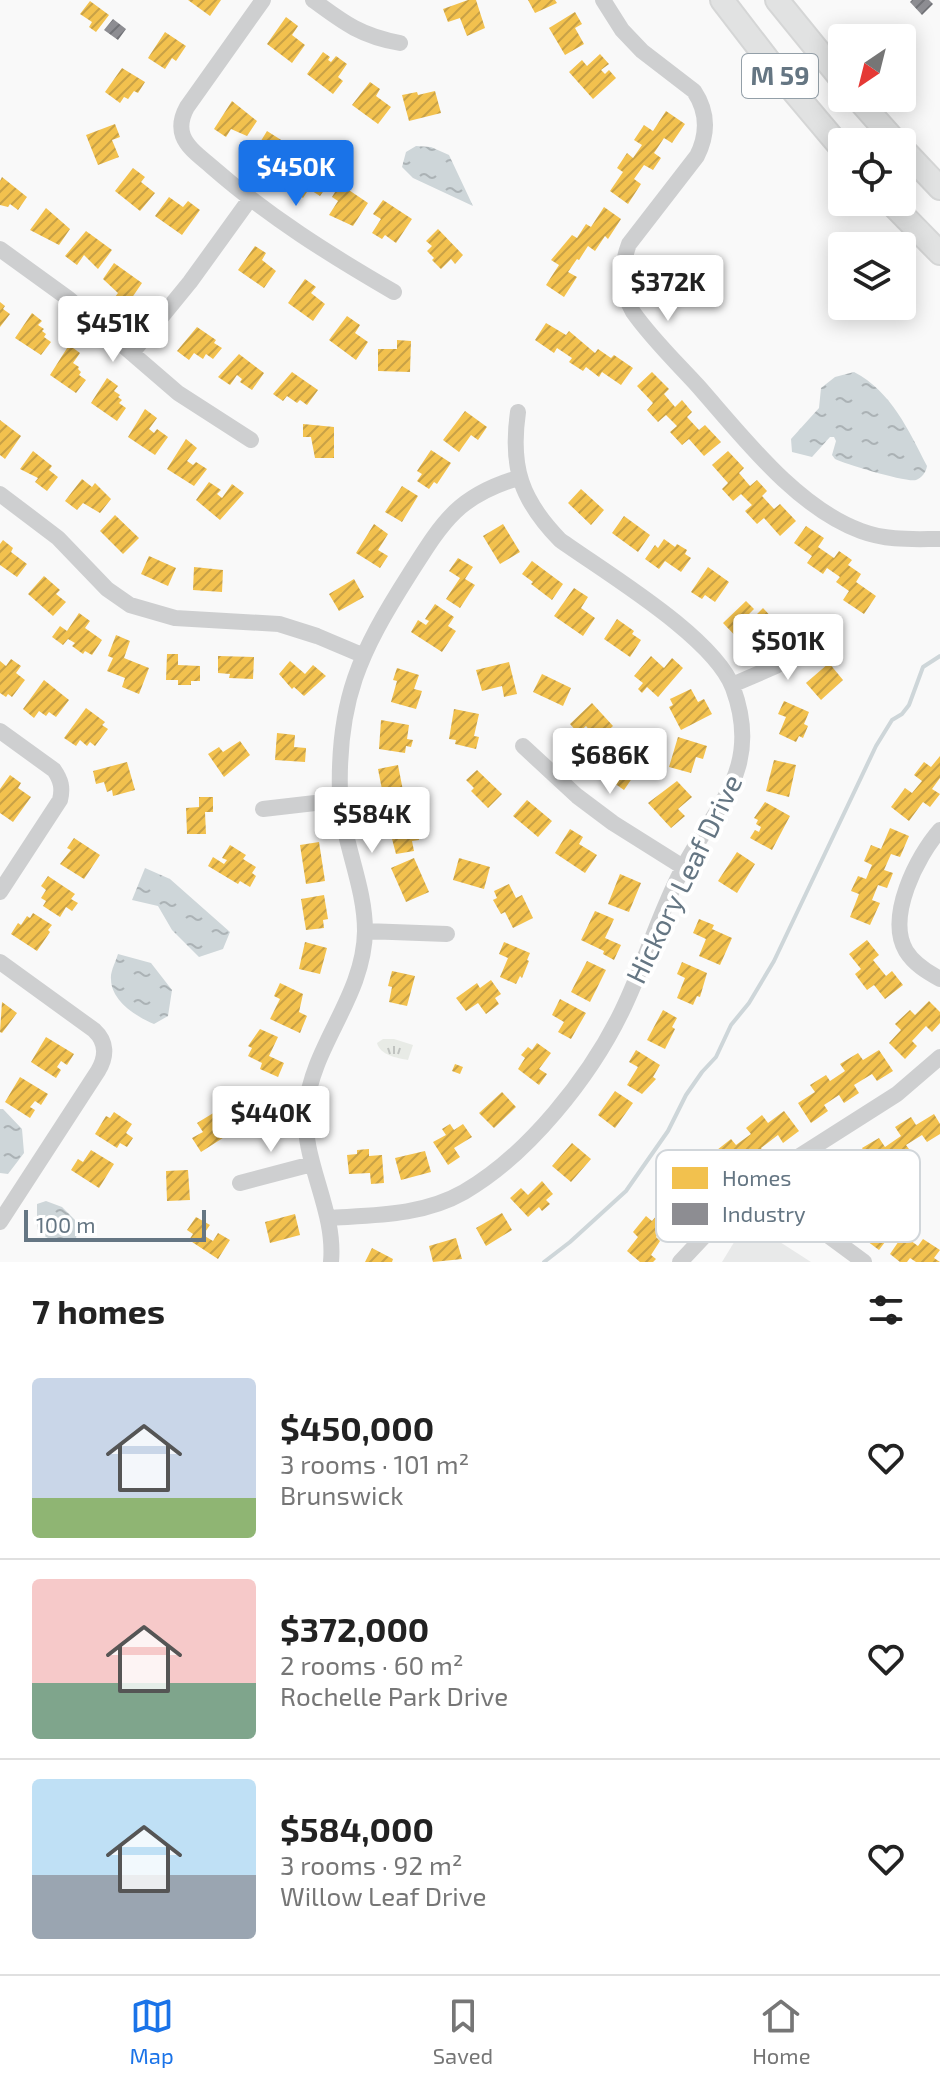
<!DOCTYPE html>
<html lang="en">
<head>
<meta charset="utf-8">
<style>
	:root { --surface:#fff; --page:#f6f6f6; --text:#222; --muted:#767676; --line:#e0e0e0; --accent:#1a73e8 }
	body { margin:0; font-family:"Exo 2",sans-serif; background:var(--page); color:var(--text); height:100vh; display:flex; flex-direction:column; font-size:30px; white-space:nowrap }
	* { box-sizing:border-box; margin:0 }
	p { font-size:26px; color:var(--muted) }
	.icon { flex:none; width:44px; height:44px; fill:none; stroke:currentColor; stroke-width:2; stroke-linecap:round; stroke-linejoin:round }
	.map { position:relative; height:1262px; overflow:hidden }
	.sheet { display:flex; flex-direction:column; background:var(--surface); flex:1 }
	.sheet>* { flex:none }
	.needle { width:52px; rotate:215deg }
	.fabs { position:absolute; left:828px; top:24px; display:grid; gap:16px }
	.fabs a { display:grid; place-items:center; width:88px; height:88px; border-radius:8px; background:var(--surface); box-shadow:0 4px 20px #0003; font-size:40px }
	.scale { position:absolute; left:24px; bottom:20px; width:182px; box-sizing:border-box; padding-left:8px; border:4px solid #657683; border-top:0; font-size:22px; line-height:28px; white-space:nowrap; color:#657683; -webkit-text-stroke:6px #fff; paint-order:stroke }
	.price { position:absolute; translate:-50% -68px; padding:0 18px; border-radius:8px; background:#fff; color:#222; font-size:26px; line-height:52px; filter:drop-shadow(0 2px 4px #0008) }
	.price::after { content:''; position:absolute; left:50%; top:48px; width:24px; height:18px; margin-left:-12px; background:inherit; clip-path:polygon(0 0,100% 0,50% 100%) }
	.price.active { background:var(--accent); color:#fff }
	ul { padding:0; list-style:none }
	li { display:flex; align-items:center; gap:24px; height:200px; padding:0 32px }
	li+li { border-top:2px solid var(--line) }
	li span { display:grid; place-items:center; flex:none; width:224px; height:160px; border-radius:8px; color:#555 }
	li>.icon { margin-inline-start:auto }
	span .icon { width:96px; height:96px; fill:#fffc; stroke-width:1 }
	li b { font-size:34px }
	h2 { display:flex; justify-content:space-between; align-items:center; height:96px; padding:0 32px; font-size:34px }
	.tabs { display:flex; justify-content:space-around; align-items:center; height:112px; border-top:2px solid var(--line); background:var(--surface); font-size:22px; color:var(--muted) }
	.tabs a { display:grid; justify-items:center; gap:4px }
	.tabs .active { color:var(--accent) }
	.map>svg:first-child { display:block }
</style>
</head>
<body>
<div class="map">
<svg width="940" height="1262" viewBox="0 0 940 1262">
	<defs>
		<pattern id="grass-tufts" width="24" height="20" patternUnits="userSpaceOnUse" patternTransform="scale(2)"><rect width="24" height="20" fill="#e8ebe6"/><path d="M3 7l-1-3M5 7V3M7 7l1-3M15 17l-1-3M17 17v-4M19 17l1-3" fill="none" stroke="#c0c3c0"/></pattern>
		<pattern id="water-ripples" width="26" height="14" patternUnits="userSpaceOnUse" patternTransform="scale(2)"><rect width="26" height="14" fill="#ced6d9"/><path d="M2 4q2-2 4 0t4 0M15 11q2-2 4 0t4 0" fill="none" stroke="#abb2b5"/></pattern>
		<pattern id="homes-hatch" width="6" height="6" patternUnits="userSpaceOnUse" patternTransform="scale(2)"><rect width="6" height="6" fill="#f2c14e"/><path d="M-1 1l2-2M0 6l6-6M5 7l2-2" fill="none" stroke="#c8a146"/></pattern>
		<pattern id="industry-hatch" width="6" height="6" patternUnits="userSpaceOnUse" patternTransform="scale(2)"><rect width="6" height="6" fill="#8d8d92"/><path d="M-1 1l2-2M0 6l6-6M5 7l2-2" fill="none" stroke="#717277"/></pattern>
	</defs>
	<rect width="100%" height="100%" fill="#f9f9f9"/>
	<path fill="#e8e9e9" d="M747 1221 811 1262H722Z"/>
	<path fill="url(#grass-tufts)" d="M383 1039H394L413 1045 408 1060C397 1058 380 1055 377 1043Z"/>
	<path fill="url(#water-ripples)" d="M416 146 431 147 449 155 473 206 413 178 402 167 406 152Z
		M854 372C891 391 909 431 927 466 926 472 922 478 916 480 908 483 845 464 835 459L832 455 836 441 834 437H830L812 457 792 452 791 439 819 408 821 388 835 377Z
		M145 868 170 879 230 932 223 949 199 957 172 930 158 906 132 900Z
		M118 954 151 963 172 990 168 1016 154 1024C137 1017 111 1001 111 979 110 972 116 961 118 954Z
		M0 1109H3L22 1129 24 1153 8 1174 0 1173Z
		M46 1201 62 1207 78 1223 76 1239C60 1244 47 1241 37 1229V1204Z"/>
	<path fill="url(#homes-hatch)" d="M188 0H221L210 16Z
		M468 0H476L485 28 467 36 460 18 448 22 443 9Z
		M528 0H555L557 3 535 13Z
		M90 1 109 15 96 32 89 27 92 22 80 14Z
		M575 12 582 24 575 28 584 44 565 55 549 28Z
		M286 17 298 26 292 35 305 45 292 63 267 44Z
		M165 32 186 46 176 61 172 58 165 69 148 58Z
		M323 52 330 57 328 60 331 62 336 56 347 64 338 77 343 81 333 94 307 74Z
		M600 54 609 64 601 70 605 74 609 70 616 78 593 99 569 72 582 60 587 66Z
		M122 68 145 82 138 93 134 91 128 99 124 97 120 103 105 92Z
		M370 82 380 89 376 96 391 107 378 124 352 105Z
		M435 91 441 113 409 121 402 95 417 92 418 95Z
		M232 101 257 121 247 136 231 129 226 137 214 129Z
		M666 111 685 124 672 143 664 138 654 153 661 158 653 170 644 165 634 179 641 184 628 204 610 191 623 172 617 168 627 153 633 158 642 145 634 140 644 125 653 131Z
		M115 124 120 137 112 140 119 157 98 165 86 135Z
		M267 131 297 150 282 174 269 166 266 169 254 162 264 147 259 144Z
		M301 161 331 180 320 196 309 189 303 198 291 190 300 176 294 172Z
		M133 168 145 177 141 182 155 193 140 211 115 191Z
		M2 177 27 197 18 210 10 204 8 207 0 205V181Z
		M340 184 368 203 353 226 329 215 338 201 332 197Z
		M169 197 183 207 188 201 200 210 182 235 155 216Z
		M383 200 412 219 396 243 385 235 382 239 372 233 381 219 373 214Z
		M604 207 621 219 608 239 605 236 595 251 588 246 579 260 577 259 568 272 577 277 564 297 546 285 559 265 551 260 572 235 577 238 586 224 591 227Z
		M46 208 70 229 59 245 30 230Z
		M438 229 463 255 455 264 451 259 441 269 432 260 434 258 427 251 432 246 426 241Z
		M86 231 112 250 98 269 84 255 77 265 65 256Z
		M255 246 266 253 262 260 276 271 264 288 238 270Z
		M114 263 142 283 127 305 115 297 118 293 103 279Z
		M305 279 316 287 311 293 325 304 313 321 288 303Z
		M0 302 5 306 3 309 10 314 0 327Z
		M32 313 42 321 38 325 44 329 42 331 46 334 44 337 51 342 41 355 15 338Z
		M347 316 360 325 355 333 368 342 356 360 329 340Z
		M546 323 566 335 569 331 595 353 598 349 611 358 614 355 633 368 621 385 602 372 599 377 586 367 583 371 569 362 572 358 557 348 554 353 535 340Z
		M197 327 216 340 214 343 222 348 213 359 206 354 203 359 194 353 189 360 177 351Z
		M397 340 411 341 410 372 378 371V349H397Z
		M69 345 80 353 73 363 79 367 78 369 81 372 79 375 86 380 76 393 50 375Z
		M239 354 264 373 252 390 240 382 242 379 237 375 230 385 218 377Z
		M292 372 318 390 307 405 300 400 297 403 287 396 283 401 273 394Z
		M652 372 669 389 664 394 675 407 682 400 692 412 687 417 699 430 705 425 721 442 704 456 689 439 682 445 670 432 677 426 666 415 658 422 647 410 653 403 637 386Z
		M107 378 118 386 114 391 120 395 118 397 122 400 119 403 126 408 117 421 91 403Z
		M145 409 157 418 149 429 154 433 157 429 168 437 155 455 128 437Z
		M465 411 487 427 478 440 471 435 459 452 443 440Z
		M0 420 21 436 5 459 0 455Z
		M303 424 334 427V458H315L311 437H303Z
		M186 439 197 448 187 461 193 465 196 462 207 469 194 486 167 469Z
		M431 450 451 463 437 484 434 482 429 489 417 481 422 474 417 471Z
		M33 451 52 466 49 470 58 477 47 491 35 482 38 478 20 469Z
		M728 451 744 468 739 473 750 486 757 480 767 491 762 496 774 509 780 504 796 521 780 536 764 518 757 524 745 511 752 505 741 494 733 501 722 489 728 483 712 465Z
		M82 479 92 487 95 483 111 499 100 513 83 503 77 510 65 501Z
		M209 482 221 490 217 494 222 498 232 484 244 493 220 520 196 500Z
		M402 486 418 496 402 522 385 512Z
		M581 489 604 510 591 525 568 503Z
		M115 515 139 538 123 554 100 531Z
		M624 516 650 535 638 552 612 533Z
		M374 524 388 534 378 550 388 556 380 568 356 553Z
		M503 524 520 552 500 564 483 536Z
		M806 526 824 538 818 547 834 558 839 551 852 560 848 565 861 574 856 582 876 596 864 614 843 600 849 591 836 582 840 577 827 568 823 574 807 563 812 556 794 543Z
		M664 539 675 547 677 544 687 550 685 554 691 558 681 572 665 561 659 569 645 559 655 545 658 548Z
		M3 540 13 548 11 552 27 564 17 577 0 565V544Z
		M149 556 176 568 168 586 141 574Z
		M458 558 473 567 465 579 475 585 460 608 446 599 460 578 449 571Z
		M532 561 563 584 552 600 531 584 533 582 522 574Z
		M194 567 223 570 222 592 193 590Z
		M708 567 729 582 715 602 705 595 702 599 691 592Z
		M44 576 60 590 56 594 66 602 53 616 28 594Z
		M354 579 364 597 339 611 329 594Z
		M574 588 588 597 581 608 595 618 583 636 554 616Z
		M746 601 754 609 749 614 753 618 763 608 775 621 763 632 760 629 744 645 723 623Z
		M435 604 454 617 448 626 456 631 442 652 411 632 418 620 426 625 429 621 425 619Z
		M79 613 90 621 85 628 102 640 92 655 85 651 83 654 72 646 75 643 68 639 63 645 52 637 60 626 67 631Z
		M617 619 634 631 632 634 641 640 630 657 604 639Z
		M116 635 130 641 124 658 149 668 139 694 122 687 125 678 107 671 113 658 108 656Z
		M167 654H178V665L200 666V681H191V685H178V680H166Z
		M218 656 254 657 253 679 229 678 230 674 218 673Z
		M651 656 664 668 672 658 683 668 658 697 647 687 642 693 638 689 643 683 634 676Z
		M11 659 21 666 16 673 25 680 12 697 8 694 6 697 0 693V661L6 666Z
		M290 661 305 674 313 665 326 676 304 696 294 687 292 689 279 674Z
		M509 662 517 694 504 697 502 686 482 691 476 670Z
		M829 663 843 680 821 700 806 683Z
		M397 668 419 675 414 689 422 691 416 709 391 702 397 681 393 680Z
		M542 674 571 688 563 706 533 692Z
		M44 680 69 700 56 717 49 712 46 716 39 711 34 718 23 709Z
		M691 689 698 702 704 699 712 714 681 730 669 707 673 705 670 699Z
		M784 701 809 712 804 724 808 726 803 738 799 736 796 742 779 734 786 717 778 714Z
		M592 703 613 726 598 740 586 726 578 733 570 724Z
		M86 708 105 722 102 725 108 729 95 746 90 742 87 746 80 740 76 746 64 738Z
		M454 709 479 714 474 736 479 737 476 749 455 744 456 740 449 739Z
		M381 720 409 725 407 739 413 740 411 747 406 746 405 753 379 749Z
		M277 733 295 735 294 747 306 748 305 762 275 760Z
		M678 737 707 746 703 759 696 757 691 773 669 767Z
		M240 741 250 755 224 777 208 754 219 747 223 752Z
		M940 756V778L932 789 940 794 930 807 923 802 909 821 891 807 905 788 912 793 922 781 914 775 924 762 931 767Z
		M606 757 617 764 621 759 637 771 624 790 614 783 616 780 611 777 609 779 596 770Z
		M774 760 796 765 789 797 766 791Z
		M127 762 135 790 113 796 112 790 107 792 104 782 96 784 93 771Z
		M398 765 405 801 385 805 378 769Z
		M477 770 502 794 488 808 471 791 474 788 466 780Z
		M10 775 21 783 18 788 31 797 13 822 0 813V789Z
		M677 781 692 797 678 809 685 816 671 828 648 803Z
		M199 797H213V812H205L206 834H187L186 808 199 807Z
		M527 800 552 821 538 837 513 816Z
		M765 802 790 816 772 850 750 838 755 830 759 832 761 827 756 824 758 820 754 818Z
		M401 817 403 830 417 827 419 840 412 841 414 851 396 854 387 820Z
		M890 828 909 836 900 857 891 854 884 870 893 873 887 888 878 885 872 900 880 903 870 925 850 917 859 894 851 891 858 876 866 879 872 865 864 861 871 845 881 849Z
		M570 829 583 837 579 844 597 855 585 873 555 853Z
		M74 838 100 855 84 879 60 864 71 850 67 848Z
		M319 842 325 881 306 884 300 845Z
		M230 845 246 855 243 859 256 867 252 873 256 876 250 887 240 881 238 884 208 866 213 857 224 864 227 860 222 858Z
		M737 852 755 864 737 893 718 881Z
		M414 858 429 892 406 902 391 868Z
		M459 858 490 867 484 889 453 880Z
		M620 874 641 883 629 912 608 904Z
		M48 876 75 894 71 899 78 903 72 911 66 907 60 917 43 906 46 901 41 898 46 890 41 886Z
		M509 884 516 898 522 895 533 918 513 928 505 912 501 914 493 900 497 898 494 891Z
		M324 895 328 919 323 920 324 928 306 930 301 899Z
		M595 911 614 919 605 938 621 945 614 960 603 954 604 951 581 940Z
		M33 913 52 925 48 930 50 932 37 951 11 934 18 923 21 925 27 916 30 918Z
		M699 919 714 925 712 929 732 938 720 965 699 956 706 939 693 933Z
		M867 940 879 955 873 960 886 976 892 971 903 985 885 999 874 985 867 990 855 974 861 969 849 954Z
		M305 942 327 948 320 974 299 969Z
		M504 942 530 953 527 960 529 961 522 978 520 976 516 984 500 977 508 958 499 954Z
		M587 961 606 970 590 1002 571 992Z
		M682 962 707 973 700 997 697 996 693 1005 677 998 685 978 677 974Z
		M392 971 415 976 407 1006 389 1002 392 987 388 986Z
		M491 980 501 994 495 998 499 1004 486 1014 478 1003 466 1011 456 998 477 983 480 988Z
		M280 983 303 994 299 1012 307 1016 300 1033 270 1019 280 999 274 996Z
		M560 999 586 1013 571 1039 558 1032 564 1022 552 1015Z
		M929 1001 940 1012V1023L932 1032 926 1026 912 1041 917 1046 905 1059 889 1043 901 1030 895 1024 910 1010 915 1015Z
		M2 1002 17 1013 2 1033 0 1032Z
		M663 1010 677 1018 672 1027 675 1029 665 1049 647 1040Z
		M260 1029 278 1037 269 1056 284 1063 278 1077 260 1069 262 1063 248 1056 252 1048 248 1046Z
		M46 1037 74 1054 67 1065 61 1061 57 1067 61 1070 56 1078 31 1062Z
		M537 1043 551 1053 539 1069 547 1074 539 1085 518 1069 525 1058 521 1055 528 1047 532 1050Z
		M636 1050 660 1065 653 1077 656 1079 642 1094 627 1085 638 1067 629 1062Z
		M879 1050 893 1071 877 1081 872 1074 854 1085 859 1093 844 1103 839 1095 824 1105 828 1111 811 1123 798 1103 815 1092 810 1085 826 1075 830 1081 845 1071 840 1064 858 1053 863 1060Z
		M455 1064 463 1067 460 1074 452 1071Z
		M20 1077 48 1094 41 1105 35 1101 30 1107 35 1110 30 1118 5 1102Z
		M251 1091H274V1137H251Z
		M615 1091 633 1103 615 1128 598 1115Z
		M502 1092 516 1107 494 1128 479 1113Z
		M784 1111 799 1131 783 1143 778 1135 761 1148 766 1155 752 1166 746 1158 731 1169 736 1175 720 1187 706 1168 721 1156 717 1150 731 1139 736 1145 751 1134 746 1128 762 1115 768 1123Z
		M114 1112 132 1124 126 1133 133 1138 127 1147 120 1143 117 1148 95 1134 106 1116 110 1118Z
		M215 1112 229 1134 201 1152 192 1138 203 1132 197 1123Z
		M934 1114 940 1124V1134L927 1142 922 1135 906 1145 912 1153 895 1163 890 1155 874 1166 862 1148 879 1138 885 1147 901 1136 895 1127 911 1117 916 1125Z
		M450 1124 454 1130 463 1124 472 1137 454 1148 460 1157 448 1165 433 1142 446 1135 442 1129Z
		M572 1143 591 1159 571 1182 552 1166Z
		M369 1149V1156L382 1155 384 1183 371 1184 370 1173 349 1174 347 1155 357 1154V1150Z
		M91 1150 114 1164 99 1188 71 1170 78 1159 83 1162Z
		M425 1151 431 1172 401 1180 395 1158Z
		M188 1170 190 1200 167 1201 166 1171Z
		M818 1170 834 1182 839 1176 853 1187 849 1193 863 1204 868 1198 885 1211 879 1218 894 1230 879 1250 863 1238 869 1230 853 1218 847 1225 833 1214 839 1206 824 1195 819 1201 803 1189Z
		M689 1177 706 1191 702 1197 705 1199 698 1209 687 1200 683 1205 687 1209 675 1227 680 1231 673 1240 661 1230 656 1237 660 1241 651 1255 656 1259 653 1262H640L627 1251 638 1237 633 1232 646 1216 652 1221 664 1207 657 1202 670 1186 678 1192Z
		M542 1181 553 1194 546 1200 550 1204 542 1211 539 1207 528 1217 510 1198 521 1188 528 1195Z
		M502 1213 512 1230 486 1246 476 1228Z
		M295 1214 300 1235 270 1243 265 1222Z
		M196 1217 210 1225 203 1235 213 1241 218 1233 230 1240 218 1259 189 1240 193 1234 187 1230Z
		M903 1235 918 1246 923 1239 940 1250 934 1258 940 1262H916L910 1258 907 1262H900L890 1254Z
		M456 1238 462 1259 433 1262 429 1246Z
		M372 1248 393 1259 392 1262H365Z"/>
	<path fill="url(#industry-hatch)" d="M912 0H929L933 4 922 15 910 2Z
		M113 19 126 29 118 40 104 30Z"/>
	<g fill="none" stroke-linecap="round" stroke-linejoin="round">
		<path stroke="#ced6d9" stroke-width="4" d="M544 1262 570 1242 626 1191 668 1131 686 1095 702 1072 716 1057 731 1025 749 1003 774 961 876 746 892 720 902 714 909 705 923 667 940 656"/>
		<defs>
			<path id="highway" d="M722 0 778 73 842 149
				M777 0 842 80
				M857 98 896 142
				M902 148 940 188
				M890 202 940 253"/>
		</defs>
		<use href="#highway" stroke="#d5d6d6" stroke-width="26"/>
		<path stroke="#cecfd0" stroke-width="16" d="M263 0 187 107C182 116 179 125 183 136 188 149 202 158 212 167 268 216 330 255 394 292
			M313 0C344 23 361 36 400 43
			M603 0 622 30 642 51 694 91C708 112 708 134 697 156L629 244C620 268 620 290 633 312 652 339 676 362 698 386 743 437 796 507 861 531 888 541 913 539 940 539
			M0 249 69 299 178 393 251 440
			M132 353 190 282 250 199
			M0 494 58 538 107 589 130 605 175 618 279 624 317 636 362 655
			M732 685 776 666 816 634
			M0 731 54 770C61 780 63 788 60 800L0 892
			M523 746 577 796 613 823 683 867
			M263 809 341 800
			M940 830C917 856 886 917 906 951 914 964 927 972 940 979
			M365 931 447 934
			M0 962 94 1030C107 1042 107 1056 98 1071L0 1222
			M240 1183 312 1164
			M769 1197 785 1211 818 1228 864 1262
			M328 1218C374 1215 422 1216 464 1192 528 1155 590 1077 622 1011 645 964 659 912 684 866 718 803 762 767 733 688 714 637 606 573 560 540 521 500 510 467 518 412
			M331 1262C336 1209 301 1161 306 1108 312 1045 364 997 365 931 365 885 342 841 340 795 337 700 360 652 409 575 442 523 457 496 518 478
			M680 1262 725 1214 739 1206 769 1197 776 1174 787 1164 897 1094 940 1057"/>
		<use href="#highway" stroke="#e1e2e2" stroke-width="22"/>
	</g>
	<g text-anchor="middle" stroke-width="8" stroke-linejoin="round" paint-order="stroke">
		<rect fill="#fff" stroke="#939fa8" stroke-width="2" x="742" y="54" width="76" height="44" rx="6"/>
		<g font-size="26" font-weight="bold" fill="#657683">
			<text x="780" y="85">M 59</text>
		</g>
		<g font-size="28" fill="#657683" stroke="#fff">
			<text transform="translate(684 879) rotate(-64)" y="10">Hickory Leaf Drive</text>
		</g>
	</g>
	<rect x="656" y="1150" width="264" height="92" rx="12" fill="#fff" stroke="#d1d6da" stroke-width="2"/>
	<rect x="672" y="1167" width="36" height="22" fill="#f2c14e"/>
	<rect x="672" y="1203" width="36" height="22" fill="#8d8d92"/>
	<g font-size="22" fill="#657683">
		<text x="722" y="1186">Homes</text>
		<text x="722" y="1222">Industry</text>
	</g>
</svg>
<div class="fabs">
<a><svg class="needle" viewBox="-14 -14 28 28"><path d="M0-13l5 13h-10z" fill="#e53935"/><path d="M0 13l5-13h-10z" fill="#767676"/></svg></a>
<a><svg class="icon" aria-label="locate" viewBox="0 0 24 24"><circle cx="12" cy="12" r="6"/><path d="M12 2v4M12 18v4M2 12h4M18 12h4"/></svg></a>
<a><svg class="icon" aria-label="layers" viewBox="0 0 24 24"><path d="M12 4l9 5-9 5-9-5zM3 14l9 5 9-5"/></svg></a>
</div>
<div class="scale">100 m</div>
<b class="price active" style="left:296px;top:208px">$450K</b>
<b class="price" style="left:668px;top:323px">$372K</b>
<b class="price" style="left:113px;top:364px">$451K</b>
<b class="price" style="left:788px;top:682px">$501K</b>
<b class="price" style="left:610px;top:796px">$686K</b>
<b class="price" style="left:372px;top:855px">$584K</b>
<b class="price" style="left:271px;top:1154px">$440K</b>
</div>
<section class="sheet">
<h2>7 homes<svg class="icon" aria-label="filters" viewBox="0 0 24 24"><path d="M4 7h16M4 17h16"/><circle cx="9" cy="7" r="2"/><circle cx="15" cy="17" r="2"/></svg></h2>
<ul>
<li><span style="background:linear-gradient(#c9d6e8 75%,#8fb573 0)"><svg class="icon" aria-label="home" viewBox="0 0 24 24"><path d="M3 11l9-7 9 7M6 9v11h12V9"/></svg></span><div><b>$450,000</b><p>3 rooms · 101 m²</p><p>Brunswick</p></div><svg class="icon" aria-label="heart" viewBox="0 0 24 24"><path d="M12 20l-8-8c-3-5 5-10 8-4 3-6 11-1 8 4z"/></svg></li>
<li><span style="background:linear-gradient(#f6c9c9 65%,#7fa58c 0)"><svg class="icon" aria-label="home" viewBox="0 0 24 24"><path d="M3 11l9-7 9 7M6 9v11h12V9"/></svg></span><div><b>$372,000</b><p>2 rooms · 60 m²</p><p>Rochelle Park Drive</p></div><svg class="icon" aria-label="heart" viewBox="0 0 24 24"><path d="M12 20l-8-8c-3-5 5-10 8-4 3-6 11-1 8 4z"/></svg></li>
<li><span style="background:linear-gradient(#bfe0f5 60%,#9aa5b1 0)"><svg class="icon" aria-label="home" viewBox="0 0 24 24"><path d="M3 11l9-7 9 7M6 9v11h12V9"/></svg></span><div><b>$584,000</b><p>3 rooms · 92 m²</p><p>Willow Leaf Drive</p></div><svg class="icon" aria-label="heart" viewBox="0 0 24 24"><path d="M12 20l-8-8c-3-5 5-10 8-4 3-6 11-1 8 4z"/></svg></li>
</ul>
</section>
<nav class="tabs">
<a class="active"><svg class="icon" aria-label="map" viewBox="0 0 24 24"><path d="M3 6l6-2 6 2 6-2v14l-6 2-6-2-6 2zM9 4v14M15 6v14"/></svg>Map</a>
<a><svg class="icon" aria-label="saved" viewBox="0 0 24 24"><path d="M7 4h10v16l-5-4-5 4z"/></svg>Saved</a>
<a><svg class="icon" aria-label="home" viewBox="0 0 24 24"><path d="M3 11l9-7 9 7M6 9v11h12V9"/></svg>Home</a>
</nav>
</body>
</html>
